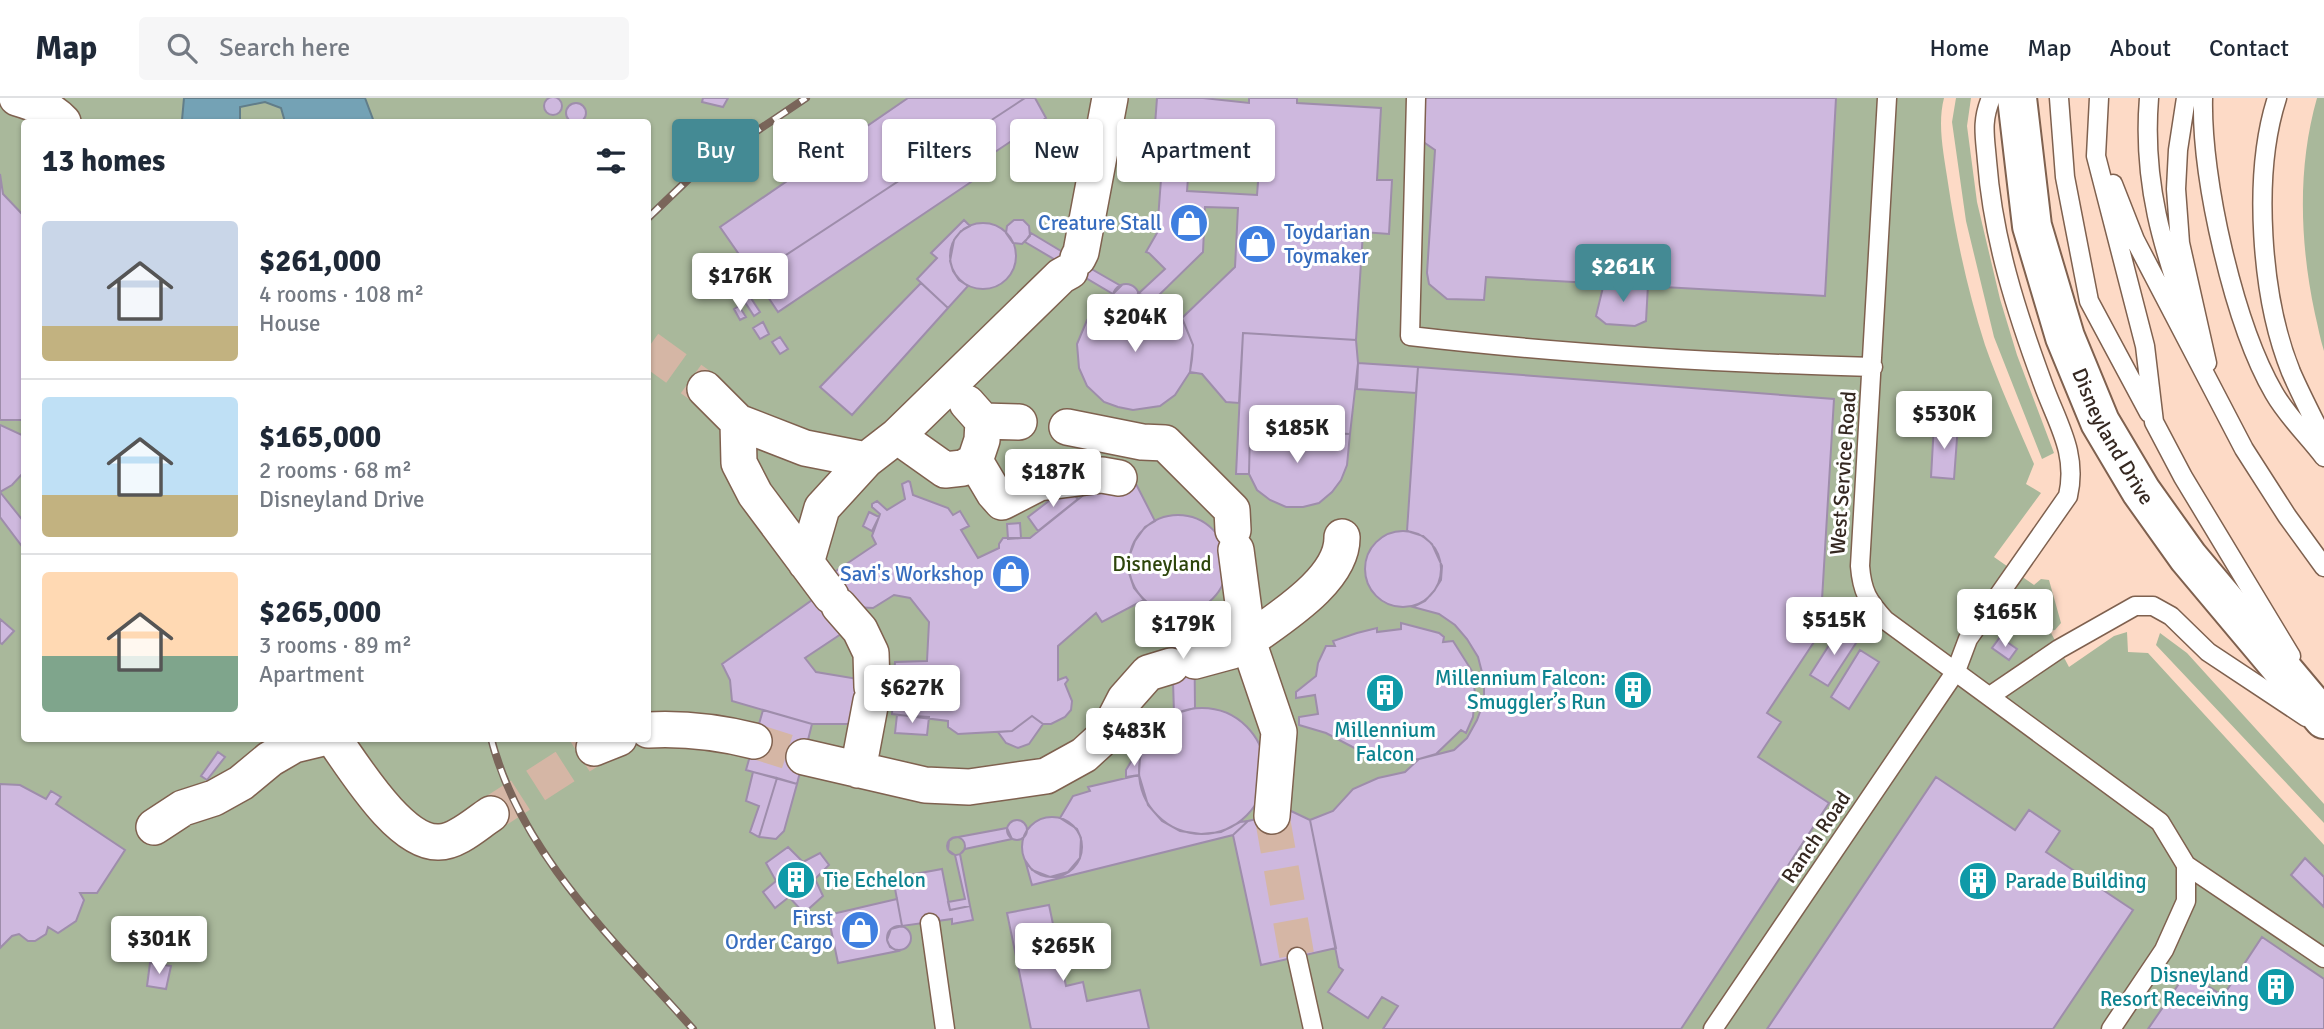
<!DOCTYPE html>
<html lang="en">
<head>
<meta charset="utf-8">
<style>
	:root { --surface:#fff; --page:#f6f6f7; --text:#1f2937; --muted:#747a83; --line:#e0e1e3; --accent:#448a94 }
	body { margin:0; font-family:Signika,sans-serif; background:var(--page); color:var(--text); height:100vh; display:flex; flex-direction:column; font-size:26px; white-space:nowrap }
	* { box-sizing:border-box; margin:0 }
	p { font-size:23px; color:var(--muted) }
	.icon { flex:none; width:38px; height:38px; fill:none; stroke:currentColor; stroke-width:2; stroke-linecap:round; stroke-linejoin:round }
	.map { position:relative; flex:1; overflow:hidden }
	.drawer { position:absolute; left:21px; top:21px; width:630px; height:623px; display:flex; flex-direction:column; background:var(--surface); border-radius:7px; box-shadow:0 2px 5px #0004 }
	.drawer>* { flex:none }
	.top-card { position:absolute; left:672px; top:21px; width:665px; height:63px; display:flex; gap:14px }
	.price { position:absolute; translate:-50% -60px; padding:0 16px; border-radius:7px; background:#fff; color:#222; font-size:23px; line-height:46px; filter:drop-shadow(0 2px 4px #0008) }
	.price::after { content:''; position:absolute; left:50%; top:42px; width:21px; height:16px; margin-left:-10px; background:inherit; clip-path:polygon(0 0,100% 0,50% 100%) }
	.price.selected { background:var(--accent); color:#fff }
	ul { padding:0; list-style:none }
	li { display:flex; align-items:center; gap:21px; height:175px; padding:0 21px }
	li+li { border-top:2px solid var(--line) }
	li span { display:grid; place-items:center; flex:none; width:196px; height:140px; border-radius:7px; color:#555 }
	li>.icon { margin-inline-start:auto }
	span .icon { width:84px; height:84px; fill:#fffc; stroke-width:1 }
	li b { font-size:30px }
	h2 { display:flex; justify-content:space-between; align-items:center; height:84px; padding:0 21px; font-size:30px }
	.tag { padding:0 24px; border-radius:7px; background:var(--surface); box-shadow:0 2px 5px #0004; font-size:24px; line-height:63px }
	.tag.selected { background:var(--accent); color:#fff }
	header { display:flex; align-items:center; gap:42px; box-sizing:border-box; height:98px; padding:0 35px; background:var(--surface); border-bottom:2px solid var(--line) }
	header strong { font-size:33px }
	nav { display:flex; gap:38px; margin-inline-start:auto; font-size:24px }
	.search { width:490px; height:63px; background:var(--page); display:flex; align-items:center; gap:18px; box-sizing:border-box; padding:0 24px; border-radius:7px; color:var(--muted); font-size:26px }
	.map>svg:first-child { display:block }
</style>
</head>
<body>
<header>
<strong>Map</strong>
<div class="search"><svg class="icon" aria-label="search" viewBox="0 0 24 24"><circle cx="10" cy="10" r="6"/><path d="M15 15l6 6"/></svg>Search here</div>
<nav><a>Home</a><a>Map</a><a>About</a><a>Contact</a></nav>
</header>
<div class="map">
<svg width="2324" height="931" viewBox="0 0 2324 931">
	<rect width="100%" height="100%" fill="#fddac6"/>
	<path fill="#a9b89b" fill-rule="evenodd" d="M0 0H1944C1937 27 1944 57 1948 85 1956 139 1968 194 1985 247 1999 287 2017 326 2034 366L2026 386 2041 395 1994 459 2034 487 2041 481 2049 482 2061 525 2055 532 2050 533 2069 569 2114 538 2127 534 2128 554 2148 555 2324 747V931H0ZM24 24H648V640H24Z
		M1956 0H1971L1967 28 1977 104 2000 201 2017 257 2054 355 2042 361 1994 239 1966 123 1952 24Z
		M2317 0H2324V253C2320 241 2318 228 2315 216 2300 146 2297 70 2317 0Z
		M2160 535 2187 555 2324 706V725L2156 547Z"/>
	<path fill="#74a2b5" stroke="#617d89" stroke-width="2" d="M184 0H365L374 24H285L281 10 265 4 240 9V24H167L182 22Z"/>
	<path fill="#ceb8de" stroke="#9e8dab" stroke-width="2" fill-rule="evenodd" d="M544 8a9 9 0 1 1 18 0a9 9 0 1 1-18 0Z
		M703 0H728L723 9 702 4Z
		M908 0H1025L754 178 720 129Z
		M1025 0H1035L1046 20 965 74 971 84 778 214 754 178Z
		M1157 0H1203L1249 5V0H1297V5L1381 10 1377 82H1392L1389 136 1363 134 1356 242 1243 235 1239 305 1226 304 1202 276 1190 274 1193 247 1182 220 1235 169 1238 110 1205 109 1203 154 1156 200 1138 196 1165 171 1149 155 1146 154 1157 135 1164 41 1154 40ZM1192 28 1262 33 1257 97 1187 93Z
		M1421 0H1836L1825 198 1486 179 1484 202 1447 201 1429 186 1427 175 1435 52 1422 43Z
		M566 15a10 10 0 1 1 20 0a10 10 0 1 1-20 0Z
		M0 76 3 96 24 118V322H0Z
		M964 122 970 128 961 133 954 142 950 163 953 173 959 182 968 188 948 210 917 181 937 160 931 155Z
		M1014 122H1023L1029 128 1030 138 1022 146 1013 145 1006 135 1007 128Z
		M950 158a33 33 0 1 1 66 0a33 33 0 1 1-66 0Z
		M1031 135 1081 165 1121 188 1113 196 1025 144Z
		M921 185 948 210 852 317 820 289Z
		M1604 185 1648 187 1646 223 1635 228 1606 226 1596 218Z
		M1113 199a13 13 0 1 1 26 0a13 13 0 1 1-26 0Z
		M745 191 760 214 754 218 739 195Z
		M1138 196 1156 200 1182 220 1193 247 1192 261 1190 274 1175 297 1160 308 1133 312 1118 309 1104 304 1087 288 1079 270 1077 246 1087 222 1096 212 1113 200 1119 211H1131L1137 205Z
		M739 208 746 219 740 222 734 211Z
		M763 224 769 236 760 241 753 230Z
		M1243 235 1356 242 1358 265 1350 336 1250 332 1249 376H1236Z
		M780 239 788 251 780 256 772 244Z
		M1358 265 1418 269 1416 295 1357 291Z
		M1418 269 1834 301 1820 535 1767 615 1781 624 1758 659 1829 705 1681 931H1383L1398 908 1382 899 1368 920 1328 894 1343 872 1339 869 1310 722 1333 713 1353 691 1378 680 1405 674 1419 661 1454 652 1467 640 1477 622 1484 603V582L1478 559 1467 541 1455 527 1439 516 1413 509 1425 503 1434 493 1441 482 1442 468 1432 446 1423 438 1407 433Z
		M1934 326 1958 327 1954 381 1931 379Z
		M0 327 22 337 24 340V374L12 387 0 394Z
		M1250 332 1350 336 1347 367 1341 382 1332 394 1319 405 1303 409H1286L1270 402 1257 392 1249 376Z
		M908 383 910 384 913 397 948 410 953 417 960 413 969 428 961 432 978 460 999 450V446L1003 440H1030L1096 387 1122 395 1136 386 1155 423 1145 429 1135 443 1129 459V475L1134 490 1144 502 1102 524 1096 515 1058 548V582L1066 579 1068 582 1065 586 1072 603 1071 612 1065 619 1051 626H1043L1032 618 1012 633 958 636 948 629V623L892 616 895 564 927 563 929 524 910 500 894 497 873 510 854 509 830 477 876 446 872 438 880 416 872 409V406L877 403 887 412 905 401 902 386Z
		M1067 389 1078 401 1038 433 1028 419Z
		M0 394 24 424V451L0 419Z
		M869 414 879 419 872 433 863 428Z
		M1129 466a49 49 0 1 1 98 0a49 49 0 1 1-98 0Z
		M1020 425 1021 440 1008 441 1007 426Z
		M1365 471a38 38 0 1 1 76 0a38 38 0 1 1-76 0Z
		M815 500 841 536 805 560 816 574 858 581 853 626H812L732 603 730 582 722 566Z
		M1194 513 1195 610 1174 616 1171 516H1184Z
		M0 521 14 533 2 546 0 545Z
		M1401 525 1439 535 1444 539 1443 544 1453 543 1472 573 1475 595 1473 619 1466 635 1461 632 1436 656 1419 661 1396 663 1362 654 1326 635 1299 627V619L1318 616 1315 597 1296 600V594L1316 578 1318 565 1326 548H1335L1333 543 1357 535 1377 530V534L1401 531Z
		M1840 530 1858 542 1828 588 1810 577Z
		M2000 539 2017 551 2009 562 1992 550Z
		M1860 552 1879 564 1849 611 1831 599Z
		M857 588 894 591 893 605 855 601Z
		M1139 673a63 63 0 1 1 126 0a63 63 0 1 1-126 0Z
		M763 612 812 626 797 686 746 672Z
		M897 617 929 619 927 637 895 635Z
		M1032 618 1043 626 1029 646 1018 650 1006 645 998 634 1012 633Z
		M218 654 225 659 207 682 201 678Z
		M1140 659 1139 677 1126 679V672L1132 662Z
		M753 674 777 680 759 739 750 734 759 708 746 703Z
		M1139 677 1148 707 1162 723 1180 733 1201 736 1221 734 1240 724 1248 723 1233 737 1032 787 1025 762 1032 772 1050 779 1068 774 1080 760 1081 740 1077 731 1060 720 1073 698 1090 693 1088 689Z
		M1936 679 2015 732 2029 712 2060 733 2046 754 2133 812 2053 931H1767Z
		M777 680 797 686 784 733 776 741 759 739Z
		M0 686 20 687 46 701 51 693 61 699 56 706 125 752 97 795H80L84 802 76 823 58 835 48 829 46 836 35 843H28L19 836 12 838 0 850Z
		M1291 713 1310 722 1336 850 1261 867 1233 737 1248 723Z
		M1022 749a30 30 0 1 1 60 0a30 30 0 1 1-60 0Z
		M1007 732a10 10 0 1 1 20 0a10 10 0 1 1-20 0Z
		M1007 730 1012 741 965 751 960 756 970 808 950 812 948 804 965 801 955 757 948 752 949 743 953 740Z
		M947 748a9 9 0 1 1 18 0a9 9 0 1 1-18 0Z
		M788 749 803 764 820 755 829 767 815 781 823 798 804 815 789 799 775 810 763 794 776 783 766 765Z
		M2305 760 2324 779V809L2291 777Z
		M942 771 950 812 970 808 973 822 952 826V821L902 828 893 780Z
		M897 801 902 828 891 831 887 842 890 849 898 853 838 865 828 817Z
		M1049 807 1066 888 1083 884 1087 903 1140 892 1149 931H1031L1007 815Z
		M887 840a12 12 0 1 1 24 0a12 12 0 1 1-24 0Z
		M2262 839 2324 881V931H2148L2187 874 2223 898Z
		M150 865 171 868 166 891 147 888Z"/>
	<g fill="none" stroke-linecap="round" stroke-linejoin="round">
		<path stroke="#d5b6a5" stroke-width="35" stroke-dasharray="35 18" stroke-linecap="butt" d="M648 250 705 291
			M754 643 804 659
			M491 716 594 650
			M1272 718 1297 859"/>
		<defs>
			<path id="lane" d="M1416 0 1410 238C1564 256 1719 265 1873 269
				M1887 0 1860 468C1862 494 1868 503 1885 522L2160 724 2186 767 2324 860
				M2059 0 2065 79 2089 203 2149 315
				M2099 0 2096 58 2145 248 2154 324 2183 379 2291 558
				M2149 0C2142 85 2163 151 2191 229
				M2186 0 2178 52 2176 91 2180 145 2207 265
				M2203 0C2201 81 2234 226 2274 295 2287 318 2308 338 2324 359
				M2277 0C2252 77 2261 200 2291 274 2301 297 2313 320 2324 342
				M2113 86 2135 142 2244 351 2287 418 2324 469
				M1990 598 2059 551 2135 508H2153L2171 518 2208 554 2306 619
				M930 825 945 931
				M1297 859 1313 931
				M1713 931 1956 573 1968 541 2068 398C2078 355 2057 325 2043 286 2016 213 1993 141 1987 63 1985 38 1981 24 1991 0
				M2111 931 2164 852 2186 803V767"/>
			<path id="street" d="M17 0C34 5 51 11 63 24
				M1078 160 1081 154 1110 0
				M705 291 738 324 805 350 866 362 897 338 1061 178 1070 173
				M967 305 983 323 1019 324
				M738 324 739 365 755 396 831 498
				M1067 329 1142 344 1165 345 1232 412 1233 432
				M897 338 945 372 963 370 975 363 982 342 983 323
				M975 363 994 395 1002 404 1039 385 1102 377 1119 380
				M806 465 822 410 866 362
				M839 508 860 532 871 555 872 589
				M1195 563 1232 553 1248 543 1236 452
				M648 632C685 630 718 634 754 643
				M333 640C354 669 400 746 439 744 457 744 477 725 491 716
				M594 650 619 640
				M804 659 925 687 969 689 1046 678 1084 657 1107 636 1125 601 1148 575 1171 568
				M858 672 871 603
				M1272 718 1279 634 1248 543C1279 520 1343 482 1342 439
				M154 729 183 710 214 700 241 685 270 661 294 647 323 640"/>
			<g id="secondary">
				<path id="s1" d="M2017 0 2032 128 2065 239 2100 324 2141 393 2188 459 2324 621"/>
			</g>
		</defs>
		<use href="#lane" stroke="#7f614f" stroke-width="21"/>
		<use href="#street" stroke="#7f614f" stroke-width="38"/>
		<use href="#secondary" stroke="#7f614f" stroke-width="42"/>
		<use href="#lane" stroke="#fff" stroke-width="18"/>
		<use href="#street" stroke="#fff" stroke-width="35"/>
		<use href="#secondary" stroke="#fff" stroke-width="38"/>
		<defs>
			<path id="rail" d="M648 120 697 73 806 0
				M491 640C521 757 616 844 693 931"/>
		</defs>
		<use href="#rail" stroke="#7a655a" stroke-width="8"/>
		<use href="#rail" stroke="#fff" stroke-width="5" stroke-dasharray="16" stroke-linecap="butt"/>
	</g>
	<defs>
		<symbol id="shop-disc" viewBox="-11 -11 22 22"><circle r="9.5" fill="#3f7fe0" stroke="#fff"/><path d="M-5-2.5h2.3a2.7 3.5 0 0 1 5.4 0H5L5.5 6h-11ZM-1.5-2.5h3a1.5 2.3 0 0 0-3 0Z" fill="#fff"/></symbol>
		<symbol id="building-disc" viewBox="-11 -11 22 22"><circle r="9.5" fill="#0f9aa8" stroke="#fff"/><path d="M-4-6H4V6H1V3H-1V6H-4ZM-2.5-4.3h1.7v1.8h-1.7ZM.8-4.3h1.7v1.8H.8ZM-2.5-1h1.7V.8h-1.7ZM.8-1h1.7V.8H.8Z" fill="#fff"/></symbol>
	</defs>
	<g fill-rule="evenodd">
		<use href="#shop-disc" x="1167" y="103" width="44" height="44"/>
		<use href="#shop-disc" x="1235" y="124" width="44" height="44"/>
		<use href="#shop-disc" x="989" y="454" width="44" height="44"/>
		<use href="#building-disc" x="1611" y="570" width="44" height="44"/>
		<use href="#building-disc" x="1363" y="573" width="44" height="44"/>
		<use href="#building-disc" x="774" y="760" width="44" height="44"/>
		<use href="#building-disc" x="1956" y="761" width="44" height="44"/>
		<use href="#shop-disc" x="838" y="810" width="44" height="44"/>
		<use href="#building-disc" x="2254" y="867" width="44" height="44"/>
	</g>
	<g text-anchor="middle" stroke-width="6" stroke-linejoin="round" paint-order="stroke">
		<g font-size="21" fill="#366cbe" stroke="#fff" text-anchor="end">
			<text x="1162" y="132">Creature Stall</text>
			<text x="1284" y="141" text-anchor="start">Toydarian<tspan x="1284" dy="24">Toymaker</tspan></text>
			<text x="984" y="483">Savi's Workshop</text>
			<text x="833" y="827">First<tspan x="833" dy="24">Order Cargo</tspan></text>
		</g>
		<g font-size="21" fill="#352821" stroke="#fff">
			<text dy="7" stroke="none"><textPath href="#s1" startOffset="355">Disneyland Drive</textPath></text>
			<text transform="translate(1843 375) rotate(-86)" y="7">West Service Road</text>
			<text transform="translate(1816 739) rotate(-56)" y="7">Ranch Road</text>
		</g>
		<g font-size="21" fill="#2d450b" stroke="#fff">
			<text x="1162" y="473">Disneyland</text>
		</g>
		<g font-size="21" fill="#0d838f" stroke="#fff" text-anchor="end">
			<text x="1606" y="587">Millennium Falcon:<tspan x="1606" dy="24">Smuggler’s Run</tspan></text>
			<text x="1385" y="639" text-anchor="middle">Millennium<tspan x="1385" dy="24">Falcon</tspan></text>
			<text x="823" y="789" text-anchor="start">Tie Echelon</text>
			<text x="2005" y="790" text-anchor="start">Parade Building</text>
			<text x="2249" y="884">Disneyland<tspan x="2249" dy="24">Resort Receiving</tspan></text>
		</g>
	</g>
</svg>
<b class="price selected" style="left:1623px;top:206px">$261K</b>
<b class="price" style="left:740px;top:215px">$176K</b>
<b class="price" style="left:1135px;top:256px">$204K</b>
<b class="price" style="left:1944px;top:353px">$530K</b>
<b class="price" style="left:1297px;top:367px">$185K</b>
<b class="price" style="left:1053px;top:411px">$187K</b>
<b class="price" style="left:2005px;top:551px">$165K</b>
<b class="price" style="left:1834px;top:559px">$515K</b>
<b class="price" style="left:1183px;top:563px">$179K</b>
<b class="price" style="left:912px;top:627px">$627K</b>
<b class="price" style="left:1134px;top:670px">$483K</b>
<b class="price" style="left:159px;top:878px">$301K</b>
<b class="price" style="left:1063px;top:885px">$265K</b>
<div class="top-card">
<a class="tag selected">Buy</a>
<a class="tag">Rent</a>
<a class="tag">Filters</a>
<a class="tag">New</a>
<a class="tag">Apartment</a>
</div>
<section class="drawer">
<h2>13 homes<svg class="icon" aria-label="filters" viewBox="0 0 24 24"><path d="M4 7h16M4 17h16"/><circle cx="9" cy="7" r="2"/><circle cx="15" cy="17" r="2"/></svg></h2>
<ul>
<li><span style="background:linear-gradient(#c9d6e8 75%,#c2b280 0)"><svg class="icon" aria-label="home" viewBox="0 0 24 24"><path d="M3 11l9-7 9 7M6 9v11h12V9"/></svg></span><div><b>$261,000</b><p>4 rooms · 108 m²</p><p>House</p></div></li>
<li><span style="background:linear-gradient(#bfe0f5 70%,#c2b280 0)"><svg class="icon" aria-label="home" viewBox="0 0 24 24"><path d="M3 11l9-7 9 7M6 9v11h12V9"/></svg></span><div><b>$165,000</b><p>2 rooms · 68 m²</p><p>Disneyland Drive</p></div></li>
<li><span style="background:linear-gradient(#ffd9b3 60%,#7fa58c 0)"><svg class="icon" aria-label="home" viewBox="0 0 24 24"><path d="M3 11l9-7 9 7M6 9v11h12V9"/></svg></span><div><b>$265,000</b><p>3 rooms · 89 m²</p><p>Apartment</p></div></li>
</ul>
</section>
</div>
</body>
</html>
